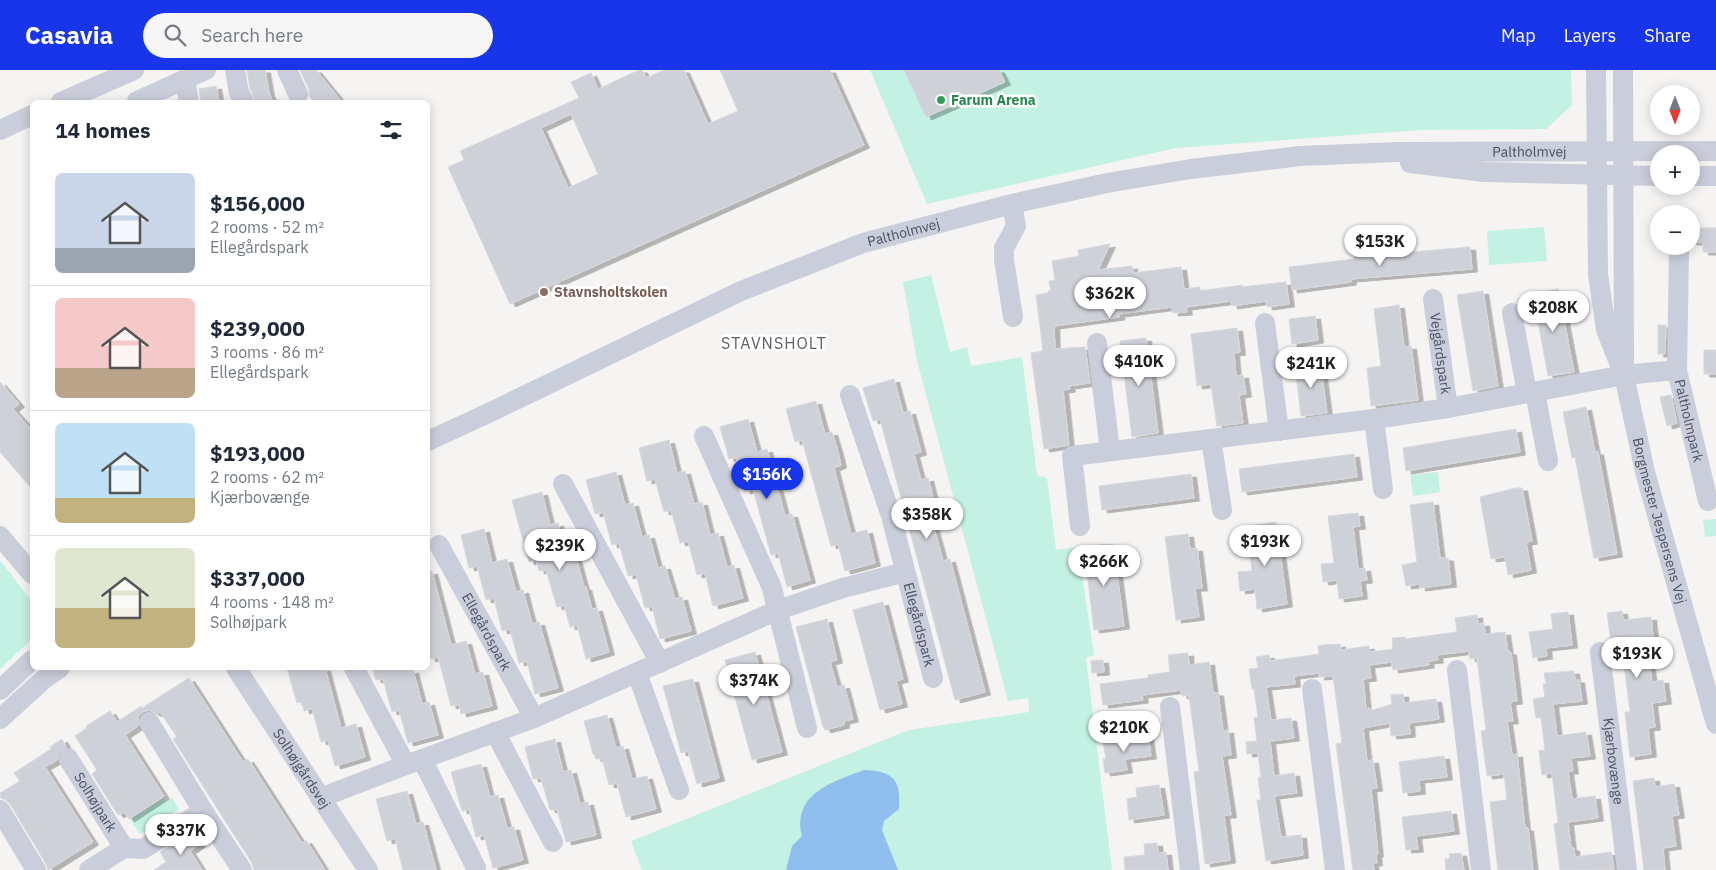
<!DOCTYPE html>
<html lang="en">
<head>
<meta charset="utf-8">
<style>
	:root { --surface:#fff; --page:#f6f6f7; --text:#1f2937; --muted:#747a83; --line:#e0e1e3; --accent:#1935e9 }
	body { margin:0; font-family:"IBM Plex Sans",sans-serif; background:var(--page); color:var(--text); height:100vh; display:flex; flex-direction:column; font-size:19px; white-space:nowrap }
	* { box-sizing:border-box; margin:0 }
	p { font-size:16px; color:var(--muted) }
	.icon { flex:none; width:28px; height:28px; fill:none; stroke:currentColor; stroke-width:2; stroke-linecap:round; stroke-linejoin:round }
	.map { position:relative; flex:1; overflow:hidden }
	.sheet { position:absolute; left:30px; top:30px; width:400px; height:570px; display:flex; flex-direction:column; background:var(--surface); border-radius:8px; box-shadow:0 2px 12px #0003 }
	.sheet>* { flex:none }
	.needle { width:32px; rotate:180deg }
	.buttons { position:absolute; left:1650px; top:15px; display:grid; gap:10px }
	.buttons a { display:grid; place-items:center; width:50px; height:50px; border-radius:50%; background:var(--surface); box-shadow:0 2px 12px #0003; font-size:25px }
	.price { position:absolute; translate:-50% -42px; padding:0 11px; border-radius:18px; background:#fff; color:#222; font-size:16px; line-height:32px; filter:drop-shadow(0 1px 2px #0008) }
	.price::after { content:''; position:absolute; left:50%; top:30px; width:15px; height:11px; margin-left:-8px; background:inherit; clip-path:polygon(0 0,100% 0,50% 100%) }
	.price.active { background:var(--accent); color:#fff }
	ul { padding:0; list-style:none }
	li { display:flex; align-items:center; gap:15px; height:125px; padding:0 25px }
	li+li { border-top:1px solid var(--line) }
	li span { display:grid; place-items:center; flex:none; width:140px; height:100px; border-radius:8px; color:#555 }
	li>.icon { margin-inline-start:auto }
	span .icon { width:60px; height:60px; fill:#fffc; stroke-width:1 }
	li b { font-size:21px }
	h2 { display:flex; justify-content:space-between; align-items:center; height:60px; padding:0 25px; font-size:21px }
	header { display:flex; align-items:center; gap:30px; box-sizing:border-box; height:70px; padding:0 25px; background:var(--accent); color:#fff }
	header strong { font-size:24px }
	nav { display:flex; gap:28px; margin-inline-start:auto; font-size:18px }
	.search { width:350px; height:45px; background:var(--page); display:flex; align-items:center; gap:12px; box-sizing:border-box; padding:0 18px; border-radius:28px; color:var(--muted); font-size:19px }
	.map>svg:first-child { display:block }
</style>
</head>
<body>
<header>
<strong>Casavia</strong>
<div class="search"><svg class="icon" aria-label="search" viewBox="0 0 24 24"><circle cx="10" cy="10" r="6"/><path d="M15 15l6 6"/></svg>Search here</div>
<nav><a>Map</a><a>Layers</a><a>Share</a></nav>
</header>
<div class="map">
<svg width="1716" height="800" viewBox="0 0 1716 800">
	<defs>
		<filter id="shadow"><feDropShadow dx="5.5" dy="3" stdDeviation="0" flood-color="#0004"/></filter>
	</defs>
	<rect width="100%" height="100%" fill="#f5f4f3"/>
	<path fill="#c3f1e3" d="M870 0H1571L1572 35 1546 59 1420 60 1176 78 927 134Z
		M1544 157 1547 191 1489 195 1487 161Z
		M931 205 950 282 967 277 971 296 1022 287 1037 405 1047 408 1056 480 1078 477 1094 585 1086 588 1112 800H642L631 771 909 660 1029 642 1028 628 1008 631 917 291 903 212Z
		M1438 402 1440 422 1413 426 1410 405Z
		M1716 449V466L1705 467 1703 450Z
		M0 490 32 532V569L0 599Z
		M164 728 166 732 172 728 179 739 140 764 130 749Z"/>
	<path fill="#90beee" d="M864 700C894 701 901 710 899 739L884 751 882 760 898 800H786L792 776 802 766C792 724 832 712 864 700Z"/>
	<path fill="#cfd1d8" stroke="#d7d7de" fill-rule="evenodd" filter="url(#shadow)" d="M247 0H265L269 23 273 32H256L250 19Z
		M300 0H316L342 32H315L309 26V19Z
		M639 0H642L646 8 664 0H684L708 54 738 41 720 0H830L864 75 510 234 448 97 464 90 460 81 579 28 571 12 591 3 598 19ZM571 44 598 104 568 118 541 58Z
		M904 0H999L1005 12 926 47Z
		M216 16 219 32H201L199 19Z
		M1691 158H1716V182H1703V172H1691Z
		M1110 174 1098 200 1132 196 1133 203 1181 197 1184 219 1200 217V221L1242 215V217L1286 212 1289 234 1267 237 1266 231 1232 236 1231 231 1186 237 1187 242 1173 243 1172 237 1119 244V247L1054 256 1055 279 1085 277 1090 313 1069 316 1070 319 1063 320 1069 375 1044 379 1031 283 1043 281 1036 225 1048 223V221H1051L1049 211 1055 210 1052 191 1079 186 1078 180Z
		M1470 177 1472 199 1351 209V212L1292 220 1289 197 1354 189V187Z
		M1558 219 1574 302 1548 306 1533 224Z
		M1483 221 1498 316 1473 321 1457 225Z
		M1399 235 1404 277 1411 276 1418 330 1371 336 1367 298 1381 296 1374 239Z
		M1315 246 1318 270 1292 274 1289 249Z
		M1658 255H1666L1665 284H1658Z
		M1237 258 1240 282 1234 283 1236 306 1243 305 1246 324 1239 325 1243 353 1217 356 1211 314 1197 316 1191 264Z
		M1146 268 1158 363 1132 367 1120 271Z
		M1704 280H1716V304H1704Z
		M1320 291 1327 343 1301 346 1295 296Z
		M894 309 903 343 910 341 921 382 914 384 921 410 928 408 939 449 932 451 943 491 950 489 985 622 955 630 880 349 873 351 863 318Z
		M0 312 19 334 13 339 32 360V419L0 382Z
		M1671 325 1677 353 1667 356 1660 327Z
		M816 331 825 364 832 362 838 382 841 395 834 398 851 464 867 460 875 493 845 501 838 474 831 476 802 370 795 372 786 339Z
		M1586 337 1595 382H1598L1617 484 1594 488 1575 387 1572 388 1563 342Z
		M748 349 757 382 767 379 785 446 792 444 810 510 787 517 778 483 771 485 753 419 745 421 736 387 729 389 720 357Z
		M1516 359 1520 382 1406 401 1403 378Z
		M669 370 677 403 685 401 694 434 702 432 710 465 718 463 727 497 734 495 743 528 713 536 705 503 697 505 688 471 680 473 671 440 664 442 655 409 647 411 639 378Z
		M1354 384 1357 407 1242 422 1239 399Z
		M616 402 625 435 633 433 642 467 649 465 658 498 665 496 675 529 682 527 691 561 660 569 652 536 645 538 636 504 628 506 619 473 612 475 603 442 595 444 586 410Z
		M1191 404 1194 428 1102 440 1099 416Z
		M1516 418H1522L1532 471 1526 472 1531 500 1508 505 1505 487 1491 489 1480 427Z
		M542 422 550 455 558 453 567 486 575 484 584 517H586L592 539 597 538 609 582 586 589 577 555 570 557 564 535 557 537 546 500 539 501 536 490 529 492 512 430Z
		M1433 432 1440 488H1448L1451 514 1420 518V514L1406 516 1402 495 1417 492 1410 435Z
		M1358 443 1360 456 1353 457 1358 499 1365 498 1367 510 1360 511 1362 526 1339 529 1337 510 1323 512 1321 494 1334 493 1328 446Z
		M1276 452 1287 534 1257 539 1255 519 1240 521 1238 502 1252 501 1247 456Z
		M484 459 492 493 507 489 516 522 523 520 532 554 539 552 558 618 535 624 527 591 519 593 510 559 502 561 494 528 486 530 477 496 469 498 461 465Z
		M1188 464 1190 479 1197 478 1202 518H1195L1199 547 1176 550 1165 467Z
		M1106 474 1107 475 1113 474 1124 556 1094 560 1084 477Z
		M432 501 451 575 466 571 475 604 483 602 492 636 461 644 459 634 451 636 438 587 430 589 428 578V502Z
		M883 532 903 609 896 611 902 634 880 640 853 540Z
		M1622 541 1623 550 1651 547 1653 567 1646 568 1652 612 1663 610 1666 631 1652 633 1655 657 1648 658 1651 684 1630 687 1625 642H1630L1621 571 1611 572 1607 543Z
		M1568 542 1572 575 1546 578 1547 586 1533 588 1529 562 1553 559 1551 544Z
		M1477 545 1478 554 1484 553 1485 564 1505 562 1508 582H1511L1517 631 1510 632 1513 651H1507L1512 685 1517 684 1525 758H1528L1533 800H1498L1490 732 1507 730 1504 704 1487 706 1481 661 1486 660 1477 588 1470 589 1469 581 1437 585 1438 590 1428 591 1429 595 1393 600 1392 592 1369 595 1371 608 1363 609 1366 639 1370 638V641L1392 634 1391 625 1403 624 1404 633 1436 629 1439 649 1409 653 1410 664 1391 666 1390 653 1363 658 1367 691 1373 690 1377 718 1371 719 1378 784H1376L1377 793H1373L1374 800H1353L1336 674 1342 673 1333 606 1319 607V603L1294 606 1295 614 1266 617 1271 650 1291 648 1294 668 1270 671 1274 706 1294 703 1297 723 1274 726 1281 767 1301 765 1303 785 1266 791 1257 730H1261L1258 708 1261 707 1258 683 1247 684 1246 672 1257 671 1254 648 1258 647 1254 619H1252L1249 599 1258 598 1256 587 1269 585 1270 591 1319 584 1318 576 1331 574V575L1340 574 1341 580 1369 576V582L1393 579 1392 568 1405 567V569L1457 562 1455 548Z
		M827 549 837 590 830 592 837 617 844 615 853 649 844 651V655L825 660 824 657H823L796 557Z
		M755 582 782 682 752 690 725 590Z
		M1188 583 1189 595 1209 592 1213 623H1218L1223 661 1228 660 1231 685 1222 686 1231 745H1224L1230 790 1205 794 1194 702 1199 701 1189 625 1182 626 1181 620 1142 625 1143 630 1103 635 1100 614 1148 608V605L1170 602 1168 585Z
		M1103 590 1104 602 1092 603 1091 591Z
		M287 598H325L341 658 356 654 365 687 335 696 328 670 321 672 312 638 304 641 302 632 297 633Z
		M372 598H408L409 601 413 600 422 634 429 632 438 665 408 673 399 640 392 642 383 609 376 610Z
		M1574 601 1575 610H1579L1582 631 1553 634 1557 666 1586 662 1590 686 1571 688 1573 701H1568L1572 729 1595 726 1598 748 1568 752 1571 778H1574L1575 787 1611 782 1614 799 1560 800 1554 754 1558 753 1552 703 1542 705 1539 681 1545 680 1541 647 1536 648 1533 629 1545 627 1543 614H1546L1544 603Z
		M189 608 243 692 248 689 302 773 306 770 325 800H254L252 793 173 669 177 667 160 642 157 644 149 640 142 642 138 647V656L125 665 164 726 129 749 124 742 118 745 92 704 97 700 75 666 87 658 86 656 110 641 117 652 141 636 142 638Z
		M693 609 719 708 697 714 688 681 681 683 663 616Z
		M607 645 616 678 623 676 632 709 647 706 656 739 626 747 617 713 609 715 602 688 596 689 594 684H593L584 651Z
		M1148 666 1151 686 1125 689 1127 700 1105 703 1103 689H1106L1103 672Z
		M62 669 66 677 58 682 57 690 45 697 93 772 48 800 46 794 10 734 6 730 1 728 0 723 20 711 14 703 51 679 50 677Z
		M555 669 563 702 571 700 580 734 588 732 596 765 566 772 557 739 550 740 541 708 533 709 525 677Z
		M1444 686 1447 707 1419 710 1420 721 1403 723 1399 692Z
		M481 694 490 727 498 725 507 758 514 757 523 790 493 798 484 765 476 767 469 739 462 741 451 702Z
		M1654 708 1655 717 1674 714 1679 745 1672 746 1676 776 1663 778 1665 800H1644L1633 711Z
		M1159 715 1164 745 1129 750 1127 729 1137 727 1136 718Z
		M407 721 416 754 423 752 436 800H403L395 768 387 771 376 729Z
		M1451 741 1454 761 1416 766 1418 779 1406 780 1402 747Z
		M194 764 200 774 190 781 202 800H154L166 792 160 782 180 769 182 771Z
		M1157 773 1158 783 1166 782 1168 800H1125L1124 787 1145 785 1144 774Z
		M1461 783 1464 800H1446L1445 789 1450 788 1449 784Z"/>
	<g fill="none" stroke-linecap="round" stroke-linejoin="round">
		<g stroke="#cacdda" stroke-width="20">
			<path d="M235 0 239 23 244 32"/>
			<path d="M287 0 298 24"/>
			<path id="s1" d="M1596 0 1598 204 1606 260 1624 305 1645 402 1716 654"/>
			<path d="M1623 0 1624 293"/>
			<path d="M185 10 189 32"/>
			<path d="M61 32 134 0"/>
			<path d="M137 32V31L206 0"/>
			<path d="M0 60 32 45"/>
			<path d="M1410 93 1484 102 1659 106"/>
			<path d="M1691 106H1716"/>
			<path d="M1012 134 1016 156 1004 178V190L1013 247"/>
			<path id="s2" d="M1679 181 1677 300 1708 431"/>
			<path id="s3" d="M1433 229 1448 338"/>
			<path d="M1512 243 1527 323"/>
			<path d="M1265 253 1279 361"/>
			<path d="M1097 273 1110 381"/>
			<path d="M1535 322 1548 391"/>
			<path id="s4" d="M850 325 891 446 933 608"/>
			<path d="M1374 349 1383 419"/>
			<path d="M704 366 772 518 807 658"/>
			<path d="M1211 369 1222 440"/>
			<path id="s5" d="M428 371 495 340 741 221 863 173 1012 134 1107 113 1191 99 1300 86 1398 82 1716 81"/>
			<path d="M563 414 660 593"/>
			<path d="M1080 456 1072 386 1374 349 1448 338 1624 305 1677 300"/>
			<path d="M0 466 32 504"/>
			<path id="s6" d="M439 475 534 648"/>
			<path id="s7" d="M1600 582 1627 800"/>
			<path id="s8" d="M236 598 368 800"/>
			<path d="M354 598 406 695"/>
			<path d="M1457 600 1481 800"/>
			<path d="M637 603 679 720"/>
			<path d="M1312 619 1335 800"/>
			<path d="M0 620 32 590"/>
			<path d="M1170 637 1190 800"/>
			<path d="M0 649 44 609 60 598"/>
			<path d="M149 652 203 741"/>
			<path d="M495 662 553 772"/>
			<path id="s9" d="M68 688 124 778"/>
			<path d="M422 689 476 798"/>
			<path d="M320 728 406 695 534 648 778 540 843 518 905 502"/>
			<path d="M0 740 36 800"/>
			<path d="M89 800 124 778 143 779 203 741 242 800"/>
		</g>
	</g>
	<circle fill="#2e9e5b" stroke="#fff" stroke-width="2" cx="941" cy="30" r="5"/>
	<circle fill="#8d6e63" stroke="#fff" stroke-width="2" cx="544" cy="222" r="5"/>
	<g text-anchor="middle" stroke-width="5" stroke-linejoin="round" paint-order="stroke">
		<g font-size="14" font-weight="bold" fill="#27864d" stroke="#fff" text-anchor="start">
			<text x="951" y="35">Farum Arena</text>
		</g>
		<g font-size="14" fill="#4a4f61" stroke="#fff">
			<text dy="5" stroke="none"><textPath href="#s5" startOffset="1154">Paltholmvej</textPath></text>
			<text dy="5" stroke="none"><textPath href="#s5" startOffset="520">Paltholmvej</textPath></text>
			<text dy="5" stroke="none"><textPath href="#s3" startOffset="55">Vejgårdspark</textPath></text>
			<text dy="5" stroke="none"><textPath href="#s2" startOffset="171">Paltholmpark</textPath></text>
			<text dy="5" stroke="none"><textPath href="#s1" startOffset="459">Borgmester Jespersens Vej</textPath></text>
			<text dy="5" stroke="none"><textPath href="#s4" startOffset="240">Ellegårdspark</textPath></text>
			<text dy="5" stroke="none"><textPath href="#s6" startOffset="99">Ellegårdspark</textPath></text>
			<text dy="5" stroke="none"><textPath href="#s7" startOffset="110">Kjærbovænge</textPath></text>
			<text dy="5" stroke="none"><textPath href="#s8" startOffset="120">Solhøjgårdsvej</textPath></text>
			<text dy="5" stroke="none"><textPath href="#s9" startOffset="52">Solhøjpark</textPath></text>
		</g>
		<g font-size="14" font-weight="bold" fill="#785e54" stroke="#fff" text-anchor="start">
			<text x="554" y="227">Stavnsholtskolen</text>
		</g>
		<g font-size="16" letter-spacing="1" fill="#5f6068" stroke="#fff">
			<text x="774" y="279">STAVNSHOLT</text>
		</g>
	</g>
</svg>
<div class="buttons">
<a><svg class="needle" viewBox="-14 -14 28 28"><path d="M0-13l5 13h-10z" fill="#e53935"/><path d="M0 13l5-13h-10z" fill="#747a83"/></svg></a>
<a>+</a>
<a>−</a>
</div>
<b class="price" style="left:1380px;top:197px">$153K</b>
<b class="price" style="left:1110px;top:249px">$362K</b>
<b class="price" style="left:1553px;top:263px">$208K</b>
<b class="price" style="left:1139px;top:317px">$410K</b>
<b class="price" style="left:1311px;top:319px">$241K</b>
<b class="price active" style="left:767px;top:430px">$156K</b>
<b class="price" style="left:927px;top:470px">$358K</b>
<b class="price" style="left:1265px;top:497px">$193K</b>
<b class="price" style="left:560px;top:501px">$239K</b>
<b class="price" style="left:1104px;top:517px">$266K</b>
<b class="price" style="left:1637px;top:609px">$193K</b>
<b class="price" style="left:754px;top:636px">$374K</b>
<b class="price" style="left:1124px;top:683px">$210K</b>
<b class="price" style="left:181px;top:786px">$337K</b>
<section class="sheet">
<h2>14 homes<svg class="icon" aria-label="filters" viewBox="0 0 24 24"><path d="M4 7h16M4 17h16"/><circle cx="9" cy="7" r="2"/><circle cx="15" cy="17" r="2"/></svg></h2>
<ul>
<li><span style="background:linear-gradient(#c9d6e8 75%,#9aa5b1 0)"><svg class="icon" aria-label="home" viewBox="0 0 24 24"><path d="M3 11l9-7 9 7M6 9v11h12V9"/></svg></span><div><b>$156,000</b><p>2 rooms · 52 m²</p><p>Ellegårdspark</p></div></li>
<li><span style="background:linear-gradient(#f6c9c9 70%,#b9a48a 0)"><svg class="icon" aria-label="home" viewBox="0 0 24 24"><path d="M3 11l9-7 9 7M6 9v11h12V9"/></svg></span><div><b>$239,000</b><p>3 rooms · 86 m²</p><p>Ellegårdspark</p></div></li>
<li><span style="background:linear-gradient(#bfe0f5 75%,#c2b280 0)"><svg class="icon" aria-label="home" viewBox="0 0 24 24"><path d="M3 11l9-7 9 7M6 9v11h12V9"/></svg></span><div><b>$193,000</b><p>2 rooms · 62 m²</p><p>Kjærbovænge</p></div></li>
<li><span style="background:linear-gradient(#dfe7d0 60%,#c2b280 0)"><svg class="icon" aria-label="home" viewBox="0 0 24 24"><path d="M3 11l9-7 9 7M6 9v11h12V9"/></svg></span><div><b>$337,000</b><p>4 rooms · 148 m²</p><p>Solhøjpark</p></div></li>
</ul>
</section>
</div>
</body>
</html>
